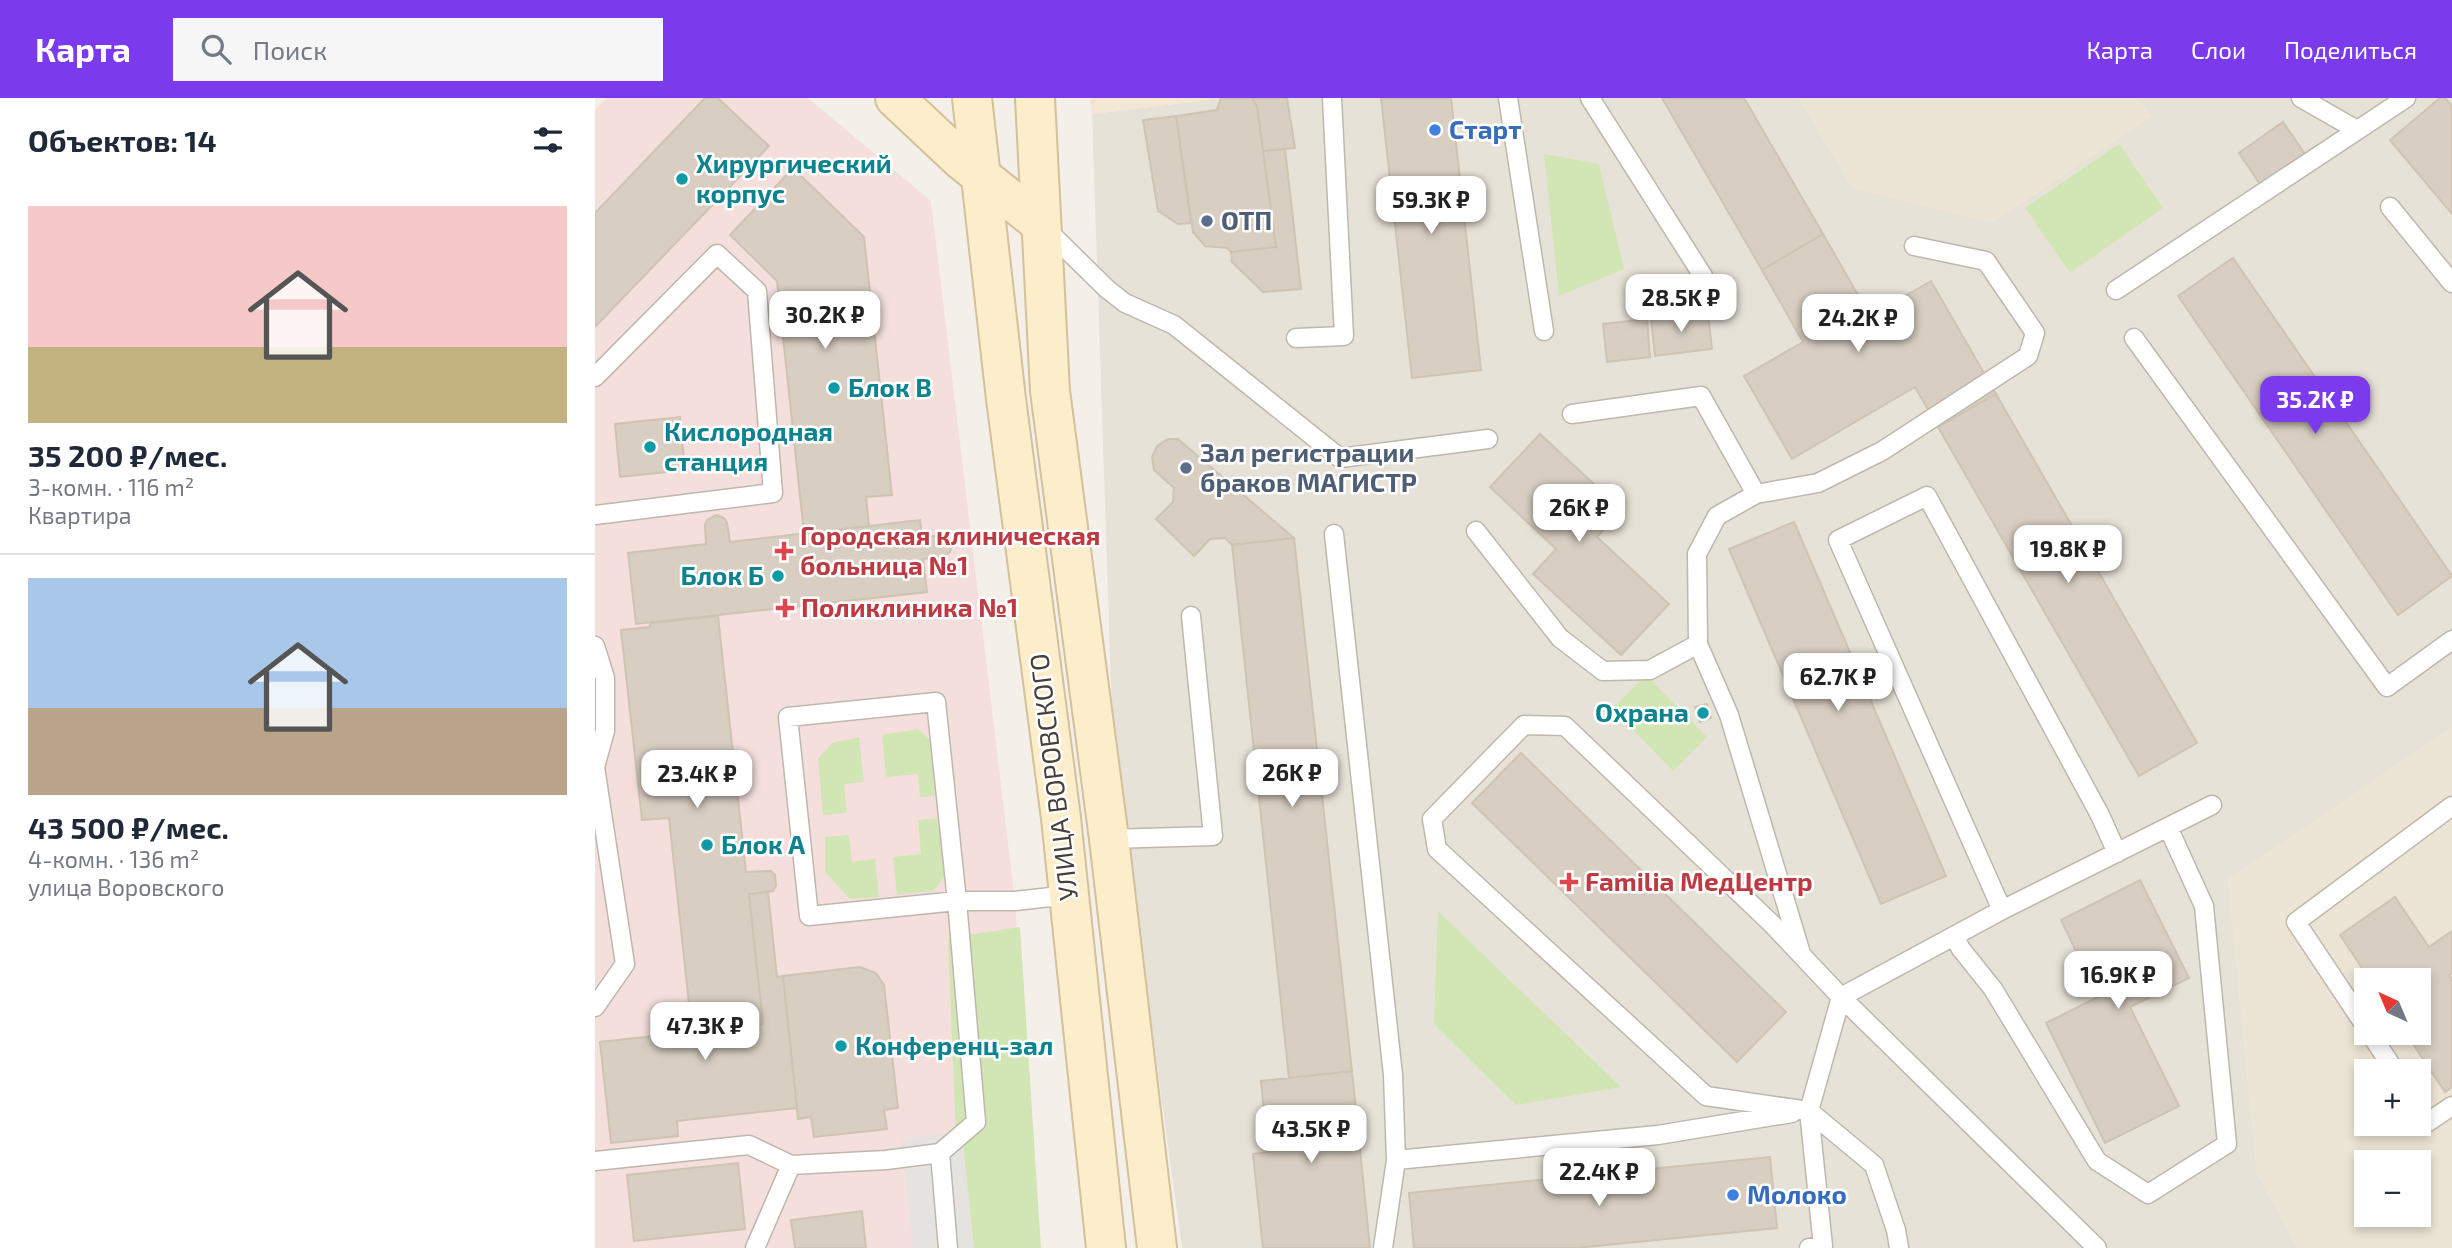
<!DOCTYPE html>
<html lang="ru">
<head>
<meta charset="utf-8">
<style>
	:root { --surface:#fff; --page:#f6f6f7; --text:#1f2937; --muted:#747a83; --line:#e0e1e3; --accent:#7c3aed }
	body { margin:0; font-family:"Exo 2",sans-serif; background:var(--page); color:var(--text); height:100vh; display:flex; flex-direction:column; font-size:26px; white-space:nowrap }
	* { box-sizing:border-box; margin:0 }
	p { font-size:23px; color:var(--muted) }
	.icon { flex:none; width:38px; height:38px; fill:none; stroke:currentColor; stroke-width:2; stroke-linecap:round; stroke-linejoin:round }
	.map { position:relative; flex:1; overflow:hidden }
	.panel { display:flex; flex-direction:column; background:var(--surface); width:595px }
	.panel>* { flex:none }
	.needle { width:46px; rotate:316deg }
	.fabs { position:absolute; left:1759px; top:870px; display:grid; gap:14px }
	.fabs a { display:grid; place-items:center; width:77px; height:77px; border-radius:0px; background:var(--surface); box-shadow:0 4px 10px #0003; font-size:35px }
	.price { position:absolute; translate:-50% -60px; padding:0 16px; border-radius:14px; background:#fff; color:#222; font-size:23px; line-height:46px; filter:drop-shadow(0 2px 4px #0008) }
	.price::after { content:''; position:absolute; left:50%; top:42px; width:21px; height:16px; margin-left:-10px; background:inherit; clip-path:polygon(0 0,100% 0,50% 100%) }
	.price.selected { background:var(--accent); color:#fff }
	ul { padding:0; list-style:none }
	li { display:grid; align-content:center; gap:14px; height:371px; padding:0 28px }
	li+li { border-top:2px solid var(--line) }
	li span { display:grid; place-items:center; height:217px; border-radius:0px; color:#555 }
	li>.icon { margin-inline-start:auto }
	span .icon { width:126px; height:126px; fill:#fffc; stroke-width:1 }
	li b { font-size:30px }
	h2 { display:flex; justify-content:space-between; align-items:center; height:84px; padding:0 28px; font-size:30px }
	header { display:flex; align-items:center; gap:42px; box-sizing:border-box; height:98px; padding:0 35px; background:var(--accent); color:#fff }
	header strong { font-size:33px }
	nav { display:flex; gap:38px; margin-inline-start:auto; font-size:24px }
	.search { width:490px; height:63px; background:var(--page); display:flex; align-items:center; gap:18px; box-sizing:border-box; padding:0 24px; border-radius:0px; color:var(--muted); font-size:26px }
	main { display:flex; flex:1; min-height:0 }
	.map>svg:first-child { display:block }
</style>
</head>
<body>
<header>
<strong>Карта</strong>
<div class="search"><svg class="icon" aria-label="search" viewBox="0 0 24 24"><circle cx="10" cy="10" r="6"/><path d="M15 15l6 6"/></svg>Поиск</div>
<nav><a>Карта</a><a>Слои</a><a>Поделиться</a></nav>
</header>
<main>
<section class="panel">
<h2>Объектов: 14<svg class="icon" aria-label="filters" viewBox="0 0 24 24"><path d="M4 7h16M4 17h16"/><circle cx="9" cy="7" r="2"/><circle cx="15" cy="17" r="2"/></svg></h2>
<ul>
<li><span style="background:linear-gradient(#f6c9c9 65%,#c2b280 0)"><svg class="icon" aria-label="home" viewBox="0 0 24 24"><path d="M3 11l9-7 9 7M6 9v11h12V9"/></svg></span><div><b>35 200 ₽/мес.</b><p>3-комн. · 116 m²</p><p>Квартира</p></div></li>
<li><span style="background:linear-gradient(#a9c7e8 60%,#b9a48a 0)"><svg class="icon" aria-label="home" viewBox="0 0 24 24"><path d="M3 11l9-7 9 7M6 9v11h12V9"/></svg></span><div><b>43 500 ₽/мес.</b><p>4-комн. · 136 m²</p><p>улица Воровского</p></div></li>
</ul>
</section>
<div class="map">
<svg width="1857" height="1150" viewBox="0 0 1857 1150">
	<rect width="100%" height="100%" fill="#f4f0e9"/>
	<path fill="#e7e2d7" d="M615 0H1204L1258 90 1556 19 1542 0H1857V630L1633 781 1662 1075 1703 1150H587L518 647 497 16 613 2Z"/>
	<path fill="#f4e6d5" d="M495 0H615L613 2 497 16Z"/>
	<path fill="#ece4d4" fill-rule="evenodd" d="M1204 0H1542L1556 19 1398 125 1258 90Z
		M1857 630V1150H1703L1662 1075 1633 781ZM1771 882H1824V934H1771ZM1771 973H1824V1026H1771ZM1771 1064H1824V1116H1771Z"/>
	<path fill="#f4dfdd" d="M12 0H213L336 103 420 803 444 1150H0V12Z"/>
	<path fill="#d1e6b4" d="M1524 46 1568 110 1475 175 1430 110Z
		M949 56 1004 66 1029 171 964 198Z
		M1051 577 1112 639 1078 673 1017 611Z
		M323 631 336 643 340 698 325 699 323 676 291 679 287 637Z
		M264 639 269 684 249 686 252 715 228 717 223 661 237 645Z
		M342 720 351 777 338 793 302 797 298 759 326 756 323 722Z
		M254 737 257 764 280 761 284 799 255 801 230 774V739Z
		M843 813 1026 989 921 1007 839 926Z
		M425 829 446 1150H370L362 1066 353 840Z"/>
	<path fill="#e5e3e0" d="M367 1034 379 1150H318L307 1041Z"/>
	<path fill="#d8cec2" stroke="#cfc3b2" stroke-width="2" d="M110 0H123L174 48 0 229V115Z
		M626 0H657L662 8 681 149 636 154 632 150 610 148 598 134 581 18 622 12Z
		M657 0H692L700 50 668 53 662 8Z
		M786 0H856L886 272 817 280Z
		M1067 0H1149L1228 136 1167 172Z
		M1845 0H1850L1857 8V116L1795 42Z
		M581 18 596 125 583 126 563 113 548 22Z
		M1688 24 1710 56 1665 86 1644 55Z
		M690 51 706 191 668 194 637 164 636 154 681 149 668 53Z
		M198 70 269 139 297 397 271 399 274 428 209 435 182 183 135 137Z
		M1228 136 1275 218 1336 183 1401 296 1343 329 1320 289 1197 361 1149 278 1208 244 1167 172Z
		M1638 160 1857 478 1803 517 1583 198Z
		M1113 215 1117 251 1060 258 1056 220Z
		M1052 221 1055 259 1012 264 1008 226Z
		M1401 296 1602 645 1544 678 1343 329Z
		M85 319 90 372 25 379 20 326Z
		M945 336 1027 412 1002 439 1074 506 1026 557 938 476 961 451 895 389Z
		M573 341H583L699 440 637 447 630 440 615 441 599 458 561 421 578 404 579 390 559 372 557 359 562 348Z
		M121 417 129 420 132 425 135 444 325 422 327 439 347 437 353 441 357 447 355 454 348 459 328 461 332 494 41 526 33 455 111 446 110 427 112 422Z
		M1199 424 1351 778 1286 806 1134 451Z
		M699 440 757 973 694 980 637 447Z
		M123 518 151 774 176 773 180 777 181 788 178 793 154 796 168 926 97 934 74 720 47 722 26 532 55 529V525Z
		M1112 606 1116 620 1105 624 1100 609Z
		M926 655 1191 914 1142 964 877 705Z
		M1545 782 1594 880 1535 909 1584 1008 1510 1045 1451 925 1503 899 1466 822Z
		M173 794 182 879 188 878 202 1010 82 1023 83 1038 16 1045 5 944 168 926 154 796Z
		M1800 799 1834 849 1857 833V875L1854 877 1857 881V989L1850 994 1810 934H1824V882H1775L1745 837Z
		M265 869 281 875 289 887 303 1010 289 1012 292 1031 219 1039 216 1019 203 1021 188 878Z
		M757 973 775 1150H668L658 1056 673 1054 666 983Z
		M1175 1059 1182 1130 981 1150H819L814 1095Z
		M143 1065 150 1131 39 1143 32 1077Z
		M267 1113 271 1150H200L196 1122Z"/>
	<g fill="none" stroke-linecap="round" stroke-linejoin="round">
		<defs>
			<path id="lane" d="M913 0 949 233
				M995 0 1108 178
				M1706 0 1762 32
				M1795 109 1857 185
				M451 131 512 191 530 205 579 227 745 360 893 341
				M1521 192 1811 0
				M701 240 749 238 737 0
				M1539 240 1792 589 1857 542
				M0 279 122 156 162 193 178 395 0 417
				M977 316 1106 298 1161 396 1223 385 1287 353 1433 258 1440 235 1391 163 1319 148
				M881 433 965 540 1008 573 1055 572 1103 546 1134 617 1205 852
				M739 436 798 977 801 1062 788 1150
				M1103 546 1102 456 1122 418 1161 396
				M0 548 10 580V633L0 669
				M341 604 362 803 214 818 193 619Z
				M0 669 30 866 0 909
				M514 741 618 738 596 518
				M1407 812 1243 442 1332 398 1505 717 1522 755
				M1359 838 1366 851 1398 891 1502 1063 1553 1096 1632 1046 1609 808 1573 729
				M1771 929 1701 824 1857 708
				M1774 934 1800 973
				M1824 1009 1833 1024 1857 1008
				M345 1055 353 1150
				M801 1062 1063 1037 1197 1015
				M0 1063 154 1047 196 1067 291 1062 345 1055 381 1024 362 803H420L474 797
				M160 1150 196 1067
				M1214 1150 1228 1148 1214 1013 1246 899 1407 812 1617 707
				M1304 1150 1301 1132 1279 1067 1214 1013 1111 998 842 751 837 721 929 627 970 628 1178 827 1246 899 1502 1150"/>
			<path id="secondary" d="M300 0 365 61 446 126
				M377 0 411 301 466 720 511 1150
				M440 0 455 293 514 741 562 1150"/>
		</defs>
		<use href="#lane" stroke="#bfb7ac" stroke-width="21"/>
		<use href="#secondary" stroke="#d2c19a" stroke-width="42"/>
		<use href="#lane" stroke="#fff" stroke-width="18"/>
		<use href="#secondary" stroke="#fceeca" stroke-width="38"/>
	</g>
	<g fill="#3f7fe0" stroke="#fff" stroke-width="2.5">
		<circle cx="840" cy="32" r="7"/>
		<circle cx="1138" cy="1097" r="7"/>
	</g>
	<g fill="#0f9aa8" stroke="#fff" stroke-width="2.5">
		<circle cx="87" cy="81" r="7"/>
		<circle cx="239" cy="290" r="7"/>
		<circle cx="55" cy="349" r="7"/>
		<circle cx="183" cy="478" r="7"/>
		<circle cx="1108" cy="615" r="7"/>
		<circle cx="112" cy="747" r="7"/>
		<circle cx="246" cy="948" r="7"/>
	</g>
	<g fill="#5c6f8a" stroke="#fff" stroke-width="2.5">
		<circle cx="612" cy="123" r="7"/>
		<circle cx="591" cy="370" r="7"/>
	</g>
	<g fill="#e0444e" stroke="#fff" stroke-width="2.5">
		<path d="M185.5 442.5h7v7h7v7h-7v7h-7v-7h-7v-7h7z"/>
		<path d="M186.5 499.5h7v7h7v7h-7v7h-7v-7h-7v-7h7z"/>
		<path d="M970.5 773.5h7v7h7v7h-7v7h-7v-7h-7v-7h7z"/>
	</g>
	<g text-anchor="middle" stroke-width="5" stroke-linejoin="round" paint-order="stroke">
		<g font-size="26" font-weight="bold" fill="#366cbe" stroke="#fff" text-anchor="start">
			<text x="854" y="41">Старт</text>
			<text x="1152" y="1106">Молоко</text>
		</g>
		<g font-size="26" font-weight="bold" fill="#0d838f" stroke="#fff" text-anchor="start">
			<text x="101" y="75">Хирургический<tspan x="101" dy="30">корпус</tspan></text>
			<text x="253" y="299">Блок В</text>
			<text x="69" y="343">Кислородная<tspan x="69" dy="30">станция</tspan></text>
			<text x="169" y="487" text-anchor="end">Блок Б</text>
			<text x="1094" y="624" text-anchor="end">Охрана</text>
			<text x="126" y="756">Блок А</text>
			<text x="260" y="957">Конференц-зал</text>
		</g>
		<g font-size="26" font-weight="bold" fill="#4e5e75" stroke="#fff" text-anchor="start">
			<text x="626" y="132">ОТП</text>
			<text x="605" y="364">Зал регистрации<tspan x="605" dy="30">браков МАГИСТР</tspan></text>
		</g>
		<g font-size="26" font-weight="bold" fill="#be3a42" stroke="#fff" text-anchor="start">
			<text x="205" y="447">Городская клиническая<tspan x="205" dy="30">больница №1</tspan></text>
			<text x="206" y="519">Поликлиника №1</text>
			<text x="990" y="793">Familia МедЦентр</text>
		</g>
		<g font-size="26" fill="#474038" stroke="#fff">
			<text transform="translate(459 679) rotate(-97)" y="9">УЛИЦА ВОРОВСКОГО</text>
		</g>
	</g>
</svg>
<div class="fabs">
<a><svg class="needle" viewBox="-14 -14 28 28"><path d="M0-13l5 13h-10z" fill="#e53935"/><path d="M0 13l5-13h-10z" fill="#747a83"/></svg></a>
<a>+</a>
<a>−</a>
</div>
<b class="price" style="left:836px;top:138px">59.3K ₽</b>
<b class="price" style="left:1086px;top:236px">28.5K ₽</b>
<b class="price" style="left:230px;top:253px">30.2K ₽</b>
<b class="price" style="left:1263px;top:256px">24.2K ₽</b>
<b class="price selected" style="left:1720px;top:338px">35.2K ₽</b>
<b class="price" style="left:984px;top:446px">26K ₽</b>
<b class="price" style="left:1473px;top:487px">19.8K ₽</b>
<b class="price" style="left:1243px;top:615px">62.7K ₽</b>
<b class="price" style="left:697px;top:711px">26K ₽</b>
<b class="price" style="left:102px;top:712px">23.4K ₽</b>
<b class="price" style="left:1523px;top:913px">16.9K ₽</b>
<b class="price" style="left:110px;top:964px">47.3K ₽</b>
<b class="price" style="left:716px;top:1067px">43.5K ₽</b>
<b class="price" style="left:1004px;top:1110px">22.4K ₽</b>
</div>
</main>
</body>
</html>
